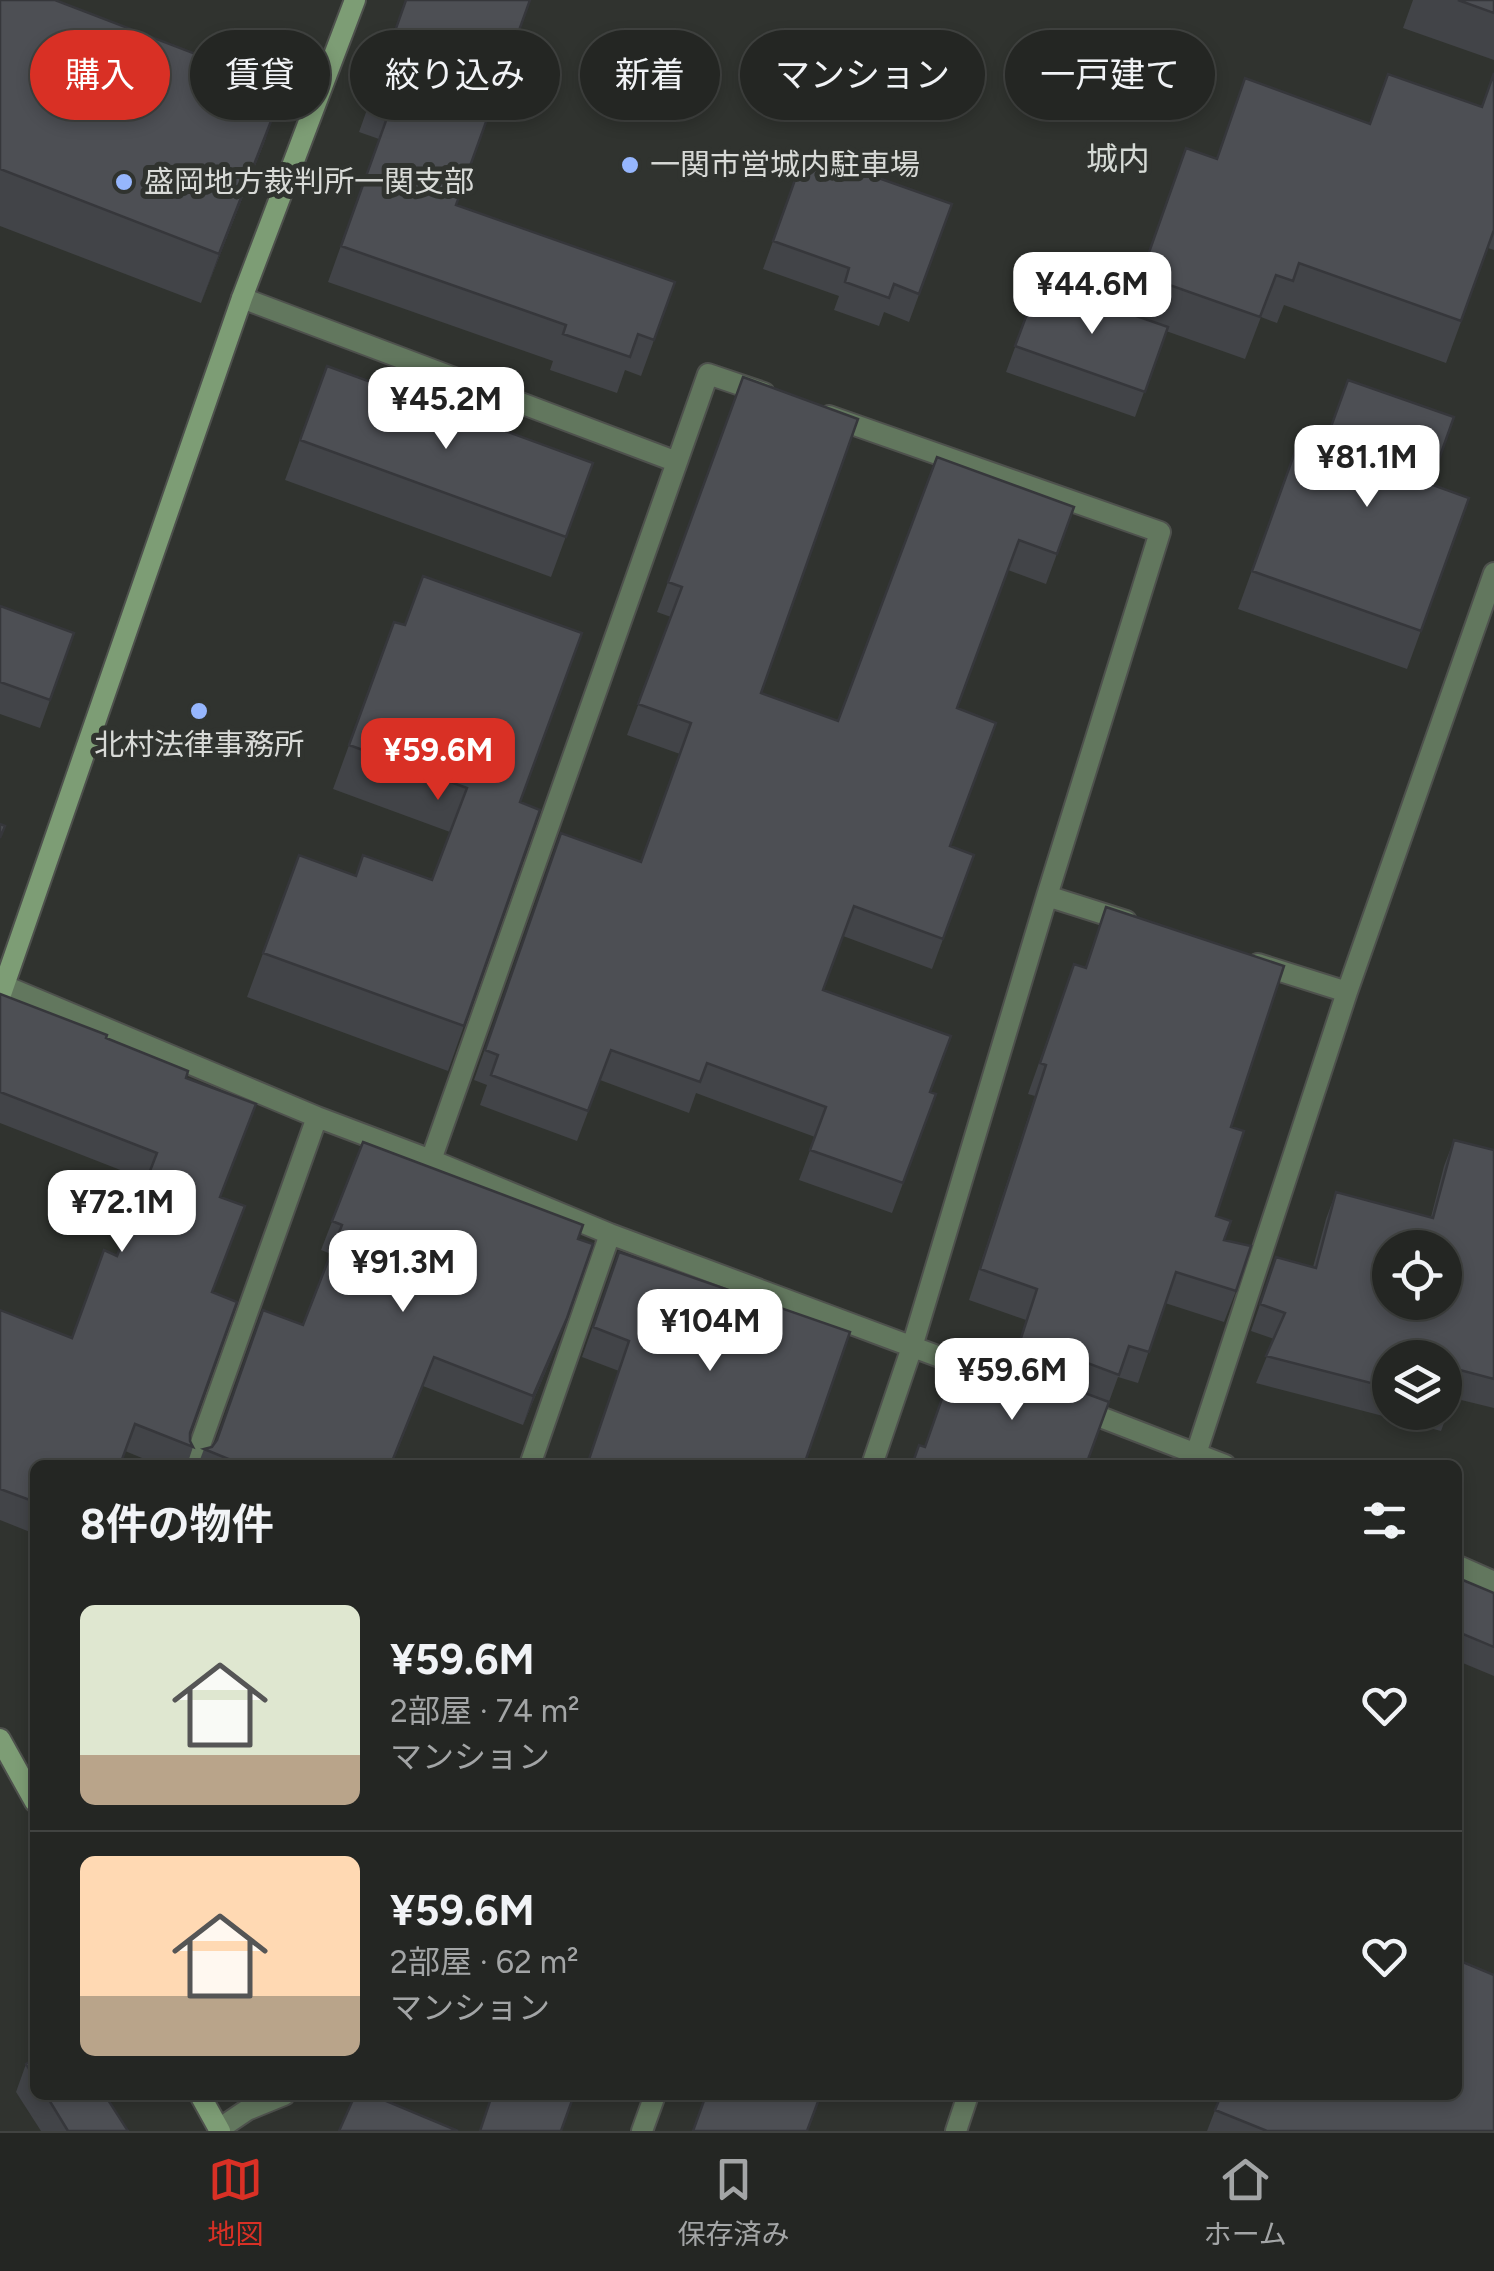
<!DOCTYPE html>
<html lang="ja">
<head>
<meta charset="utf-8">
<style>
	:root { --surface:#242623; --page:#303230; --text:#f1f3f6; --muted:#a3a5a6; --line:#414341; --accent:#d93025 }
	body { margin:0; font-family:Figtree,"Noto Sans JP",sans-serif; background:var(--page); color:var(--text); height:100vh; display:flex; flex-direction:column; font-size:38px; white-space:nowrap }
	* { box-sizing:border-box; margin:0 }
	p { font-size:32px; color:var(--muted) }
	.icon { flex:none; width:55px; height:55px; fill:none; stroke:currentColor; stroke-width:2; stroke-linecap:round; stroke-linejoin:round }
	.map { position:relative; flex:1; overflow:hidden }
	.sheet { position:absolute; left:30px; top:1460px; width:1432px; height:640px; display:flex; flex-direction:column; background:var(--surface); border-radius:15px; box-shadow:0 5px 15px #0003,0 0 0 2px var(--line) }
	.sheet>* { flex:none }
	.top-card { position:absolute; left:30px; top:30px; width:1435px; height:90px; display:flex; gap:20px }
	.tools { position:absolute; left:1372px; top:1230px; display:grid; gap:20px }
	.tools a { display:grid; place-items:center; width:90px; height:90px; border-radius:50%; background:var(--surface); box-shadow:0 5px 15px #0003,0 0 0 2px var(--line); font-size:50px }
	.price { position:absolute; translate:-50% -85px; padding:0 22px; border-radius:20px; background:#fff; color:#222; font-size:32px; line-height:65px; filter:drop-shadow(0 2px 5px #0008) }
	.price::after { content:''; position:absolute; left:50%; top:60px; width:30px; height:22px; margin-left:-15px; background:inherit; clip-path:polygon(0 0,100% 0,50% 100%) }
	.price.on { background:var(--accent); color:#fff }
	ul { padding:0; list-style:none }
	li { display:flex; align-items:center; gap:30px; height:250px; padding:0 50px }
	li+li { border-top:2px solid var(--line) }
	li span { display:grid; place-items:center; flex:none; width:280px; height:200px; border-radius:15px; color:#555 }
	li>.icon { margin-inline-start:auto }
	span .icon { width:120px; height:120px; fill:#fffc; stroke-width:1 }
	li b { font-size:42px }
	h2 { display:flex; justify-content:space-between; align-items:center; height:120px; padding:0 50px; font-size:42px }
	.chip { padding:0 35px; border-radius:45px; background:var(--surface); box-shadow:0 5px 15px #0003,0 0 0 2px var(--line); font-size:35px; line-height:90px }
	.chip.on { background:var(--accent); color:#fff }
	.tabs { display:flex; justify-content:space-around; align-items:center; height:140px; border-top:2px solid var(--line); background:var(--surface); font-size:28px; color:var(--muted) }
	.tabs a { display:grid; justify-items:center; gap:5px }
	.tabs .on { color:var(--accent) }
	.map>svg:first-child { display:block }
</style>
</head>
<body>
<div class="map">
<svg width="1494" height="2131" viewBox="0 0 1494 2131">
	<rect width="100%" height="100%" fill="#30332f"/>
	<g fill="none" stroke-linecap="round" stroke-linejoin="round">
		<defs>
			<path id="street" d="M242 298 677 462
				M829 416 1160 532 1047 896 912 1347 872 1465
				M1047 896 1126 921
				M1258 964 1347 992
				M0 984 317 1117 431 1160 610 1234 1031 1391
				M431 1160 708 374 764 393
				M1077 1408 1225 1465
				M1193 1463 1347 992 1494 573
				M193 1465 317 1117
				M530 1465 610 1234
				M1458 1566 1494 1582
				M219 2129 247 2110 284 2095
				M642 2131 655 2095
				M956 2131 968 2095"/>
			<path id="secondary" d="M0 997 242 298 355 0
				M0 1739 35 1802
				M200 2095 220 2131"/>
		</defs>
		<use href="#street" stroke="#4e514d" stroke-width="24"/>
		<use href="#secondary" stroke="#4e514d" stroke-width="24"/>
		<use href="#street" stroke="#62775e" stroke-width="20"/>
		<use href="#secondary" stroke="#7d9d75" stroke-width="20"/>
	</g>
	<path fill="#424448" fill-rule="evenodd" d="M0 0 266 138 201 303 0 226Z
		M406 0 456 205 675 282 641 376 625 370 617 393 550 370 553 361 328 282 379 139 359 132Z
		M1413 0H1494V60L1403 28Z
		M1494 73V250L1488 248 1446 363 1284 305 1277 323 1261 317 1245 359 1166 331 1135 417 1006 372 1039 282 1127 313 1186 148 1216 158 1370 123 1482 107Z
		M805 152 952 204 909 322 884 312 879 326 834 310 839 296 763 269Z
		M327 366 593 463 551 577 285 480Z
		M743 377 761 693 838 721 937 457 1074 507 1046 584 1008 570 957 708 950 846 974 855 932 969 843 936 823 990 930 1092 936 1094 892 1213 799 1180 815 1137 696 1093 689 1113 600 1080 577 1141 480 1105 487 1085 474 1080 561 833 641 862 680 754 627 735 671 617 657 612Z
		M1300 438 1469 498 1407 669 1238 609Z
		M0 606 50 700 40 728 0 714Z
		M394 622 520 802 540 810 448 1071 247 997 299 855 356 876 432 880 450 832 333 789Z
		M1106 907 1231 1127 1216 1216 1224 1240 1236 1291 1224 1322 1165 1303 1138 1383 1118 1377 1086 1465 925 1447 1004 1389 1011 1370 1026 1320 969 1300 1035 1096 1028 1094 1063 995 1085 968Z
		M0 994 106 1038 186 1078 221 1197 212 1292 190 1433V1441L193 1447 187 1465H159L125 1451 35 1465V1534L0 1520V1310L72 1338 117 1256 146 1180 0 1123Z
		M1454 1140 1494 1150V1408L1453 1398 1441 1431 1256 1383 1274 1339 1251 1331 1276 1257 1313 1267 1326 1219 1336 1192 1431 1217 1444 1166ZM1390 1358H1445V1412H1390Z
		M363 1142 578 1239 556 1347 523 1425 423 1386 392 1464 394 1465H198L204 1449 212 1447 303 1325 331 1254 321 1250Z
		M619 1252 804 1465 619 1371 582 1357Z
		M1458 1578 1494 1593V1676L1458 1661Z
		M35 2058V2095H105L128 2131H41L16 2092 26 2064Z
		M1221 2095 1494 2131H1207Z"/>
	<path fill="#36373b" d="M284 88 266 138 201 303 219 254Z
		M567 1318 556 1347 523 1425 533 1396Z"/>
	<path fill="#4d4f54" stroke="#36373b" stroke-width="2.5" fill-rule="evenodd" d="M0 0H55L284 88 219 254 0 169Z
		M406 0H530L456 205 675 282 654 340 638 334 630 357 563 334 566 325 341 246 392 104 372 96Z
		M1458 0H1494V13Z
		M1494 73V230L1461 321 1299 263 1293 281 1276 275 1260 317 1141 275 1186 148 1217 159 1245 78 1370 124 1388 74 1482 107Z
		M805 152 952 204 919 294 894 284 889 298 845 282 849 268 773 241Z
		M1039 282 1168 327 1145 392 1015 346Z
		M327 366 593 463 566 537 300 440Z
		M743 377 858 419 761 693 838 721 937 457 1074 507 1057 554 1019 540 957 708 996 723 950 846 974 855 943 939 854 906 823 990 951 1036 930 1092 936 1094 903 1183 810 1150 826 1107 707 1063 700 1082 611 1050 588 1111 491 1075 498 1055 485 1050 561 833 641 862 691 723 638 704 682 587 668 582Z
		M1348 380 1454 417 1430 484 1469 498 1421 631 1252 571 1300 438 1324 446Z
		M423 576 582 633 520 802 540 810 464 1026 263 953 299 855 356 876 363 855 432 880 467 788 349 745 394 622 405 625Z
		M0 606 74 633 50 700 0 682Z
		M0 824 5 826 0 838Z
		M1106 907 1284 966 1231 1127 1244 1131 1216 1216 1231 1221 1224 1240 1251 1246 1236 1291 1176 1272 1149 1352 1129 1346 1119 1375 1021 1338 1037 1289 980 1269 1046 1065 1040 1063 1074 964 1086 968Z
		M0 994 107 1035 106 1038 188 1071 186 1078 256 1104 220 1197 245 1206 212 1292 237 1302 190 1433V1441L193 1447 135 1424 120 1465H35V1502L0 1489V1310L72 1338 104 1250 117 1256 157 1153 0 1092Z
		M1454 1140 1494 1150V1379L1460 1370 1451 1404 1445 1403V1358H1390V1388L1266 1356 1285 1313 1260 1304 1276 1257 1316 1268 1336 1192 1433 1218ZM1390 1248H1445V1302H1390Z
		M363 1142 583 1225 578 1239 593 1244 567 1318 533 1396 434 1357 391 1464 394 1465H230L231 1460 204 1449 212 1447 217 1440 263 1310 303 1325 342 1225 332 1221Z
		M619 1252 850 1332 804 1465H587L629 1341 593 1327Z
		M1012 1366 1109 1402 1086 1465H912L919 1445 925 1447 952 1370 1004 1389Z
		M1458 1578 1494 1593V1647L1458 1632Z
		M1458 1960 1494 1975V2131H1267L1215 2110 1221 2095H1458Z
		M35 2058V2078L26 2064Z
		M46 2095H105L128 2131H68Z
		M355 2095H372L458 2131H339Z
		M492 2095H574L561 2131H480Z
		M706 2095H807L819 2099 807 2131H693Z"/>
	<g fill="#96b6fd" stroke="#30332f" stroke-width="4">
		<circle cx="630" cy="165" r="10"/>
		<circle cx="124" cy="182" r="10"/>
		<circle cx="199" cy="711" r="10"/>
	</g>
	<g text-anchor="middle" stroke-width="10" stroke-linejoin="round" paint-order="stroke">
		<g font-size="30" fill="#d8dad7" stroke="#30332f" text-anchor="start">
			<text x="650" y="175">一関市営城内駐車場</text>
			<text x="144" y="192">盛岡地方裁判所一関支部</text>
			<text x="199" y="755" text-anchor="middle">北村法律事務所</text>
		</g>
		<g font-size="32" fill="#d5dad5" stroke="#30332f">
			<text x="1118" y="170">城内</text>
		</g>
	</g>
</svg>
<div class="tools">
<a><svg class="icon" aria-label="locate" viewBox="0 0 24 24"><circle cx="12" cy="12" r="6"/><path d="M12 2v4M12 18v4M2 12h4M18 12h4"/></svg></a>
<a><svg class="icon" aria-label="layers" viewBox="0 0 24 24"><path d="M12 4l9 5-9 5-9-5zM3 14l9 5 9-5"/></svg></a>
</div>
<b class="price" style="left:1092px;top:337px">¥44.6M</b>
<b class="price" style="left:446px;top:452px">¥45.2M</b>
<b class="price" style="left:1367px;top:510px">¥81.1M</b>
<b class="price on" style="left:438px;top:803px">¥59.6M</b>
<b class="price" style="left:122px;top:1255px">¥72.1M</b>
<b class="price" style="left:403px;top:1315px">¥91.3M</b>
<b class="price" style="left:710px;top:1374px">¥104M</b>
<b class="price" style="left:1012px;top:1423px">¥59.6M</b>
<div class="top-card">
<a class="chip on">購入</a>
<a class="chip">賃貸</a>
<a class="chip">絞り込み</a>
<a class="chip">新着</a>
<a class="chip">マンション</a>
<a class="chip">一戸建て</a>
</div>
<section class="sheet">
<h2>8件の物件<svg class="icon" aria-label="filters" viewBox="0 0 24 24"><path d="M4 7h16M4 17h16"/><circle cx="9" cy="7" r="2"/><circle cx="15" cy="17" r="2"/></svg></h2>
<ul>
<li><span style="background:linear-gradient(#dfe7d0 75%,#b9a48a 0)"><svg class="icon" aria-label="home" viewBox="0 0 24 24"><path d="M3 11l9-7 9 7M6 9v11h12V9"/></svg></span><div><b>¥59.6M</b><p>2部屋 · 74 m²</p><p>マンション</p></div><svg class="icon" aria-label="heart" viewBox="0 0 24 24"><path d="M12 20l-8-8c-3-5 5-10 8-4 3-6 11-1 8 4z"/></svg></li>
<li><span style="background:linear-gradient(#ffd9b3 70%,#b9a48a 0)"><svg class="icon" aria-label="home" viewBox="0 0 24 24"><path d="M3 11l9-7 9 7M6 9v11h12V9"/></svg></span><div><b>¥59.6M</b><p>2部屋 · 62 m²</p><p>マンション</p></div><svg class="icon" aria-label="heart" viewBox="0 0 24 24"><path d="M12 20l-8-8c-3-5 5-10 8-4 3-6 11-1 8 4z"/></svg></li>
</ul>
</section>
</div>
<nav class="tabs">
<a class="on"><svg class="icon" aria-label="map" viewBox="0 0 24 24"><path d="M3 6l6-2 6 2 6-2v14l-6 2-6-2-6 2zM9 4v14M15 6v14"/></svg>地図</a>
<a><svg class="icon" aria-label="saved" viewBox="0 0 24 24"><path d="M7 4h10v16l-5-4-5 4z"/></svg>保存済み</a>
<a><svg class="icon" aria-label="home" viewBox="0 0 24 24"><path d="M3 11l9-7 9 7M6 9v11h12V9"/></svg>ホーム</a>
</nav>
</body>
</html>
